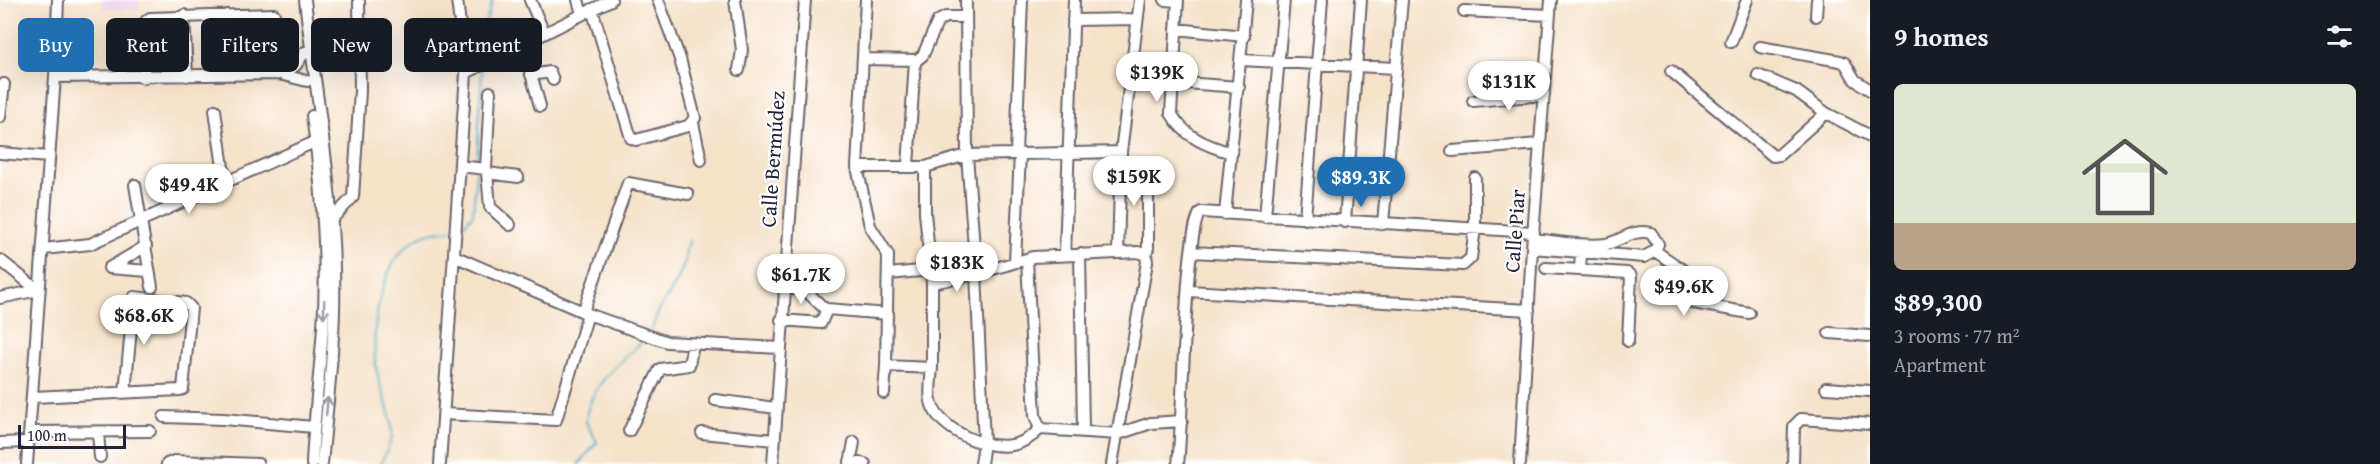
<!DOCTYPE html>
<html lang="en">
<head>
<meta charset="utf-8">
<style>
	:root { --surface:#171b24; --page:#242831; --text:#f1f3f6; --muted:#9ea1a6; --line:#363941; --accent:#1f6fb2 }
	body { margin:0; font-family:"Gentium Book Plus",serif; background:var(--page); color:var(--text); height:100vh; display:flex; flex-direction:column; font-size:22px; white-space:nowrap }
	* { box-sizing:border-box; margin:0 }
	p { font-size:20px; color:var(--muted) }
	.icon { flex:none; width:33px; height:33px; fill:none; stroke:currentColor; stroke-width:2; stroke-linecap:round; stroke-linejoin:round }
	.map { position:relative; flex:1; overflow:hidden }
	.drawer { display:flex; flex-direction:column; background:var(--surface); width:510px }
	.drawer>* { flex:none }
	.top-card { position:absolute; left:18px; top:18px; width:570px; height:54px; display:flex; gap:12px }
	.scale { position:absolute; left:18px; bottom:15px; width:108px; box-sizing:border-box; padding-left:6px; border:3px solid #22223b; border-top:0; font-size:16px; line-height:21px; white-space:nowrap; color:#22223b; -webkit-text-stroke:4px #fff; paint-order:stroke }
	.price { position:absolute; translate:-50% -51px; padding:0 14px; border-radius:21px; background:#fff; color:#222; font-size:20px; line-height:39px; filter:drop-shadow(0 2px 3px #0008) }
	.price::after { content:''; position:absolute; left:50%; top:36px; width:18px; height:14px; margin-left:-9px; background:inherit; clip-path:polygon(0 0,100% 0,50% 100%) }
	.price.on { background:var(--accent); color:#fff }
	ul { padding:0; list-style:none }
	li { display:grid; align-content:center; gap:12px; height:318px; padding:0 24px }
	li+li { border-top:2px solid var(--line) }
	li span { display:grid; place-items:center; height:186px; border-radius:9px; color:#555 }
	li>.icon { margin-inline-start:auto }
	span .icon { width:108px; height:108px; fill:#fffc; stroke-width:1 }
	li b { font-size:26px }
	h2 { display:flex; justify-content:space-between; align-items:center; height:72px; padding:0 24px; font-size:26px }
	.tag { padding:0 21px; border-radius:9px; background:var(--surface); box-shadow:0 6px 24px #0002; font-size:21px; line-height:54px }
	.tag.on { background:var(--accent); color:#fff }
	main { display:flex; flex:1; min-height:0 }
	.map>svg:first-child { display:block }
</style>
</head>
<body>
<main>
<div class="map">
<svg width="1870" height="464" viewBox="0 0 1870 464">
	<rect width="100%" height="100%" fill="#fff"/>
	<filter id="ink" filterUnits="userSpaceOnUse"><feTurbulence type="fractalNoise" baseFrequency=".0167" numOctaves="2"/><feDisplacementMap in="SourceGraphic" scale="12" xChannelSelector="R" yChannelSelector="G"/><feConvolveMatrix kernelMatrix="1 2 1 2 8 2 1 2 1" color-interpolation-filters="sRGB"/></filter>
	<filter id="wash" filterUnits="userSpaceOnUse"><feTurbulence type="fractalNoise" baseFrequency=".008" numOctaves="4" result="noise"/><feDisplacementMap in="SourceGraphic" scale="24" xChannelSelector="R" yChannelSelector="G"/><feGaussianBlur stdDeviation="1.35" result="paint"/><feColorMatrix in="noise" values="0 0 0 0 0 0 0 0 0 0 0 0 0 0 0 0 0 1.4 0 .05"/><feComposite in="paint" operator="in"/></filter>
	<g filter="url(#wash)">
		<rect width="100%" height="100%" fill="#f6e2c9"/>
		<path fill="#ead1ec" d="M101 0H140L139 10 102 8Z"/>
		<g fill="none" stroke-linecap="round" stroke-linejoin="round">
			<path stroke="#47a9c7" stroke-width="2" d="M482 60 486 21 493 0
				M477 161 482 68
				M460 229 473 214 476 172
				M651 331 659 310 675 285 685 262 686 248 690 240
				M381 464C384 455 392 443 392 434 392 412 381 393 377 372 369 335 379 265 413 241 425 233 437 231 452 230
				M579 464 597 442 586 422C587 387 620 362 644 340"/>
		</g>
	</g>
	<g filter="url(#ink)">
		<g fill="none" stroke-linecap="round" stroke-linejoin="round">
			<defs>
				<path id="minor" d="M305 0C315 89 332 178 334 268 336 334 328 399 322 464
					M530 0 544 33
					M578 0 582 14
					M735 0 742 50 739 70
					M866 0 857 167 870 226 888 255 886 366 932 368C931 379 929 391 931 401 935 422 965 439 984 443L981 464
					M966 0 967 155 976 274 984 443C1006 449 1023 446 1040 429L1118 434 1151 423 1182 421
					M1165 0 1178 1
					M1178 0 1171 113C1184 137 1207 146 1232 153
					M592 9 631 138 636 140 688 126 695 118 680 59 658 0
					M1464 11 1550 15
					M184 15 187 76
					M227 15 234 75
					M1816 16 1817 0
					M1073 20 1137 19
					M1176 29 1244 36
					M1731 42 1747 0
					M523 45 540 106
					M1760 47 1840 61 1845 63 1855 80 1870 90
					M863 59 917 60 923 55 938 21 946 17H965
					M1241 60 1396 68
					M1671 71 1773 156 1779 155 1826 113
					M466 73 611 0
					M284 75 296 65 305 52
					M531 75 550 72 553 80
					M1758 75 1796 91 1826 113 1870 136
					M55 77 279 74 307 81
					M144 78 146 21 150 18 274 14 279 74
					M1171 82 1239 87
					M1473 101 1544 95
					M215 110 225 182
					M0 117 4 84
					M693 123 701 160
					M1452 151 1540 144
					M0 153 49 157
					M1016 153 1022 0
					M460 166 486 169 490 92
					M908 166 915 61
					M1120 166 1141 167 1148 171V248L1146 255
					M857 167H925L967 155 1121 152
					M925 167V213L932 283V368
					M486 169 487 173 518 177
					M487 173 490 207 510 225
					M135 185 152 287
					M1225 214 1246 0
					M1265 217 1284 0
					M332 219 353 197 360 91 359 0
					M1305 219 1322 0
					M1345 222 1361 0
					M1383 224 1402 0
					M1532 248 1644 257 1655 251 1658 244 1651 233C1633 228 1622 241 1606 244 1583 247 1556 241 1533 239
					M44 249 90 244 321 139
					M1655 251 1683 270 1688 302 1749 313
					M1191 252 1463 265 1471 258 1475 228V178
					M1118 253 1121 152 1140 0
					M1080 254 1083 430
					M1065 255 1074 0
					M454 256 588 314 667 342 780 348
					M0 260 38 290
					M1027 260 1035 416 1040 429
					M1015 262 1020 153
					M109 268 146 246
					M109 268 148 271
					M1546 268 1580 270 1581 252
					M1580 270 1627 273 1631 276 1628 341
					M889 274 930 270
					M932 283 976 274 1033 257 1138 252 1146 255 1147 262 1112 464
					M783 287 805 290 826 310
					M1188 291 1529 310
					M0 298 38 290
					M583 312 628 183 688 194
					M781 320 821 323 827 309 888 314
					M1829 333 1870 336
					M1826 388 1870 391
					M884 393 886 366
					M33 397 180 390 183 389 191 308 186 303 134 297 125 392
					M715 400 776 408
					M444 414 556 420 588 314
					M164 417 223 419 314 427
					M629 431 660 369 689 365 693 344
					M30 432 150 431
					M98 432 100 457
					M702 433 774 440
					M0 443 29 442
					M850 461 865 464
					M27 464 55 77 58 0
					M167 464 174 461 258 464
					M312 464C314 418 320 373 323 327 328 257 322 186 312 116
					M440 464 466 73 457 0
					M773 464 805 0
					M850 464 854 442
					M1178 464C1183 428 1184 226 1201 212L1534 232
					M1520 464 1532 248 1551 0
					M1793 464 1794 426 1801 419 1870 424"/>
			</defs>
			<use href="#minor" stroke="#6c656d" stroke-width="14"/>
			<use href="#minor" stroke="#fff" stroke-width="10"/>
		</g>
		<defs><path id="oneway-shaft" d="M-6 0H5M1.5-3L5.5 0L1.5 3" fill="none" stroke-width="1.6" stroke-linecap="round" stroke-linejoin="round" transform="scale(1.5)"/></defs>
		<g stroke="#9c9ca7">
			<use href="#oneway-shaft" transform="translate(324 309) rotate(92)"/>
			<use href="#oneway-shaft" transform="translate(327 406) rotate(-85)"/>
		</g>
	</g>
	<g text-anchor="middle" stroke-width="4.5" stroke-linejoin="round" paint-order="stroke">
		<g font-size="21" fill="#22223b" stroke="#fff">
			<text transform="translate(773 159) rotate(-86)" y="7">Calle Bermúdez</text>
			<text transform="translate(1515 231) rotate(-86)" y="7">Calle Piar</text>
		</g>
	</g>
</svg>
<div class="scale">100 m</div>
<b class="price" style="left:1157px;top:103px">$139K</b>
<b class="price" style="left:1509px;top:112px">$131K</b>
<b class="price" style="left:1134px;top:207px">$159K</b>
<b class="price on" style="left:1361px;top:208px">$89.3K</b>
<b class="price" style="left:189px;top:215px">$49.4K</b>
<b class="price" style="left:957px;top:293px">$183K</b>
<b class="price" style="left:801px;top:305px">$61.7K</b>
<b class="price" style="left:1684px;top:317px">$49.6K</b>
<b class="price" style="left:144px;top:346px">$68.6K</b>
<div class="top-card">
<a class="tag on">Buy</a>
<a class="tag">Rent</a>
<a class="tag">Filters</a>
<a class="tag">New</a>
<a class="tag">Apartment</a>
</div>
</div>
<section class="drawer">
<h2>9 homes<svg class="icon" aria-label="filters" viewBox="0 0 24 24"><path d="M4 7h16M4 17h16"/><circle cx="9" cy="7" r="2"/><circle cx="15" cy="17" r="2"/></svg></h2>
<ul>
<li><span style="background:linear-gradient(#dfe7d0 75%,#b9a48a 0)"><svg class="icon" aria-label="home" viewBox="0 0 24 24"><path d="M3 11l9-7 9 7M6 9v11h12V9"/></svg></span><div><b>$89,300</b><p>3 rooms · 77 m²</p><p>Apartment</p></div></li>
</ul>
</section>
</main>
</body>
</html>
